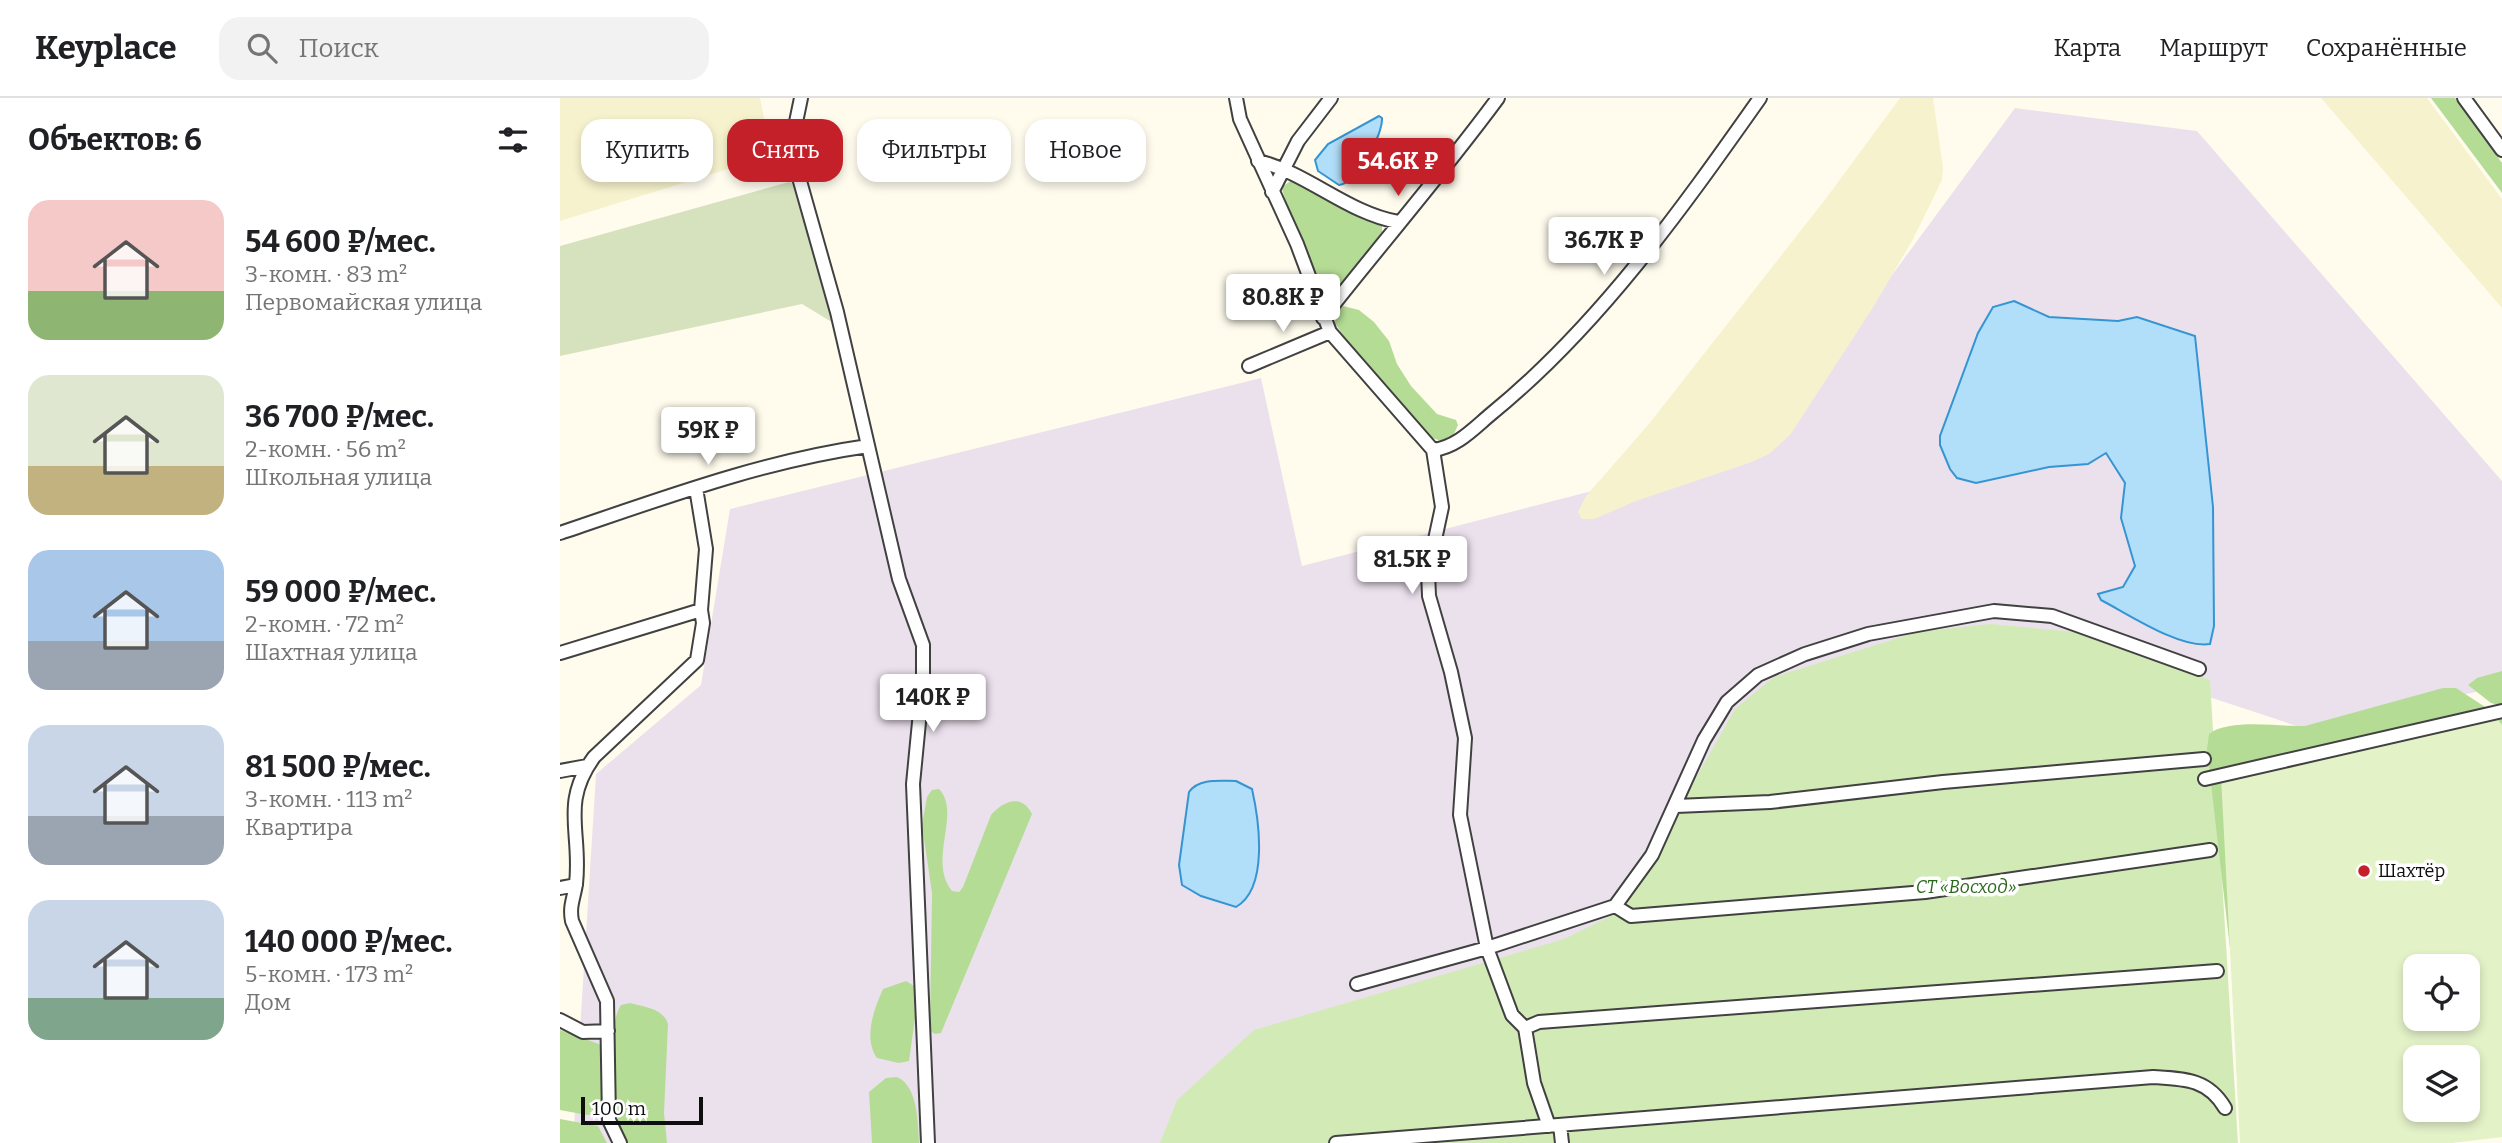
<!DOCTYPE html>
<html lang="ru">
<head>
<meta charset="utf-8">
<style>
	:root { --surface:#fff; --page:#f2f2f2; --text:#202124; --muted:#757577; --line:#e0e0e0; --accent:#c32029 }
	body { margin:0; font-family:Bitter,serif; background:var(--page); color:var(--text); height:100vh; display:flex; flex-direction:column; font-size:26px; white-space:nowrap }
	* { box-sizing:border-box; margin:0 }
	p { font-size:23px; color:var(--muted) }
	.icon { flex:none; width:38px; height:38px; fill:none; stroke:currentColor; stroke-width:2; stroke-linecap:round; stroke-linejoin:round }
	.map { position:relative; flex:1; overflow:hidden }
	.panel { display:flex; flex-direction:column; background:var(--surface); width:560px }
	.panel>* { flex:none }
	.top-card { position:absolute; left:21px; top:21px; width:665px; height:63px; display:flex; gap:14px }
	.buttons { position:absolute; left:1843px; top:856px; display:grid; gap:14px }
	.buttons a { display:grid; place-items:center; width:77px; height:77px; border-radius:14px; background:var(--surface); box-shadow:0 4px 10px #0003; font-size:35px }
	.scale { position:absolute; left:21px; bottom:18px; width:122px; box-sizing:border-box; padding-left:7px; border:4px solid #0e0e0e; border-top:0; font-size:19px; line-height:24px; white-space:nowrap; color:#0e0e0e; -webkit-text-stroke:5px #fff; paint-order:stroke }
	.price { position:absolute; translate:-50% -60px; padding:0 16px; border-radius:7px; background:#fff; color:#222; font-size:23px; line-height:46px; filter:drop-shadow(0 2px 4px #0008) }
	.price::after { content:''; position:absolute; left:50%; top:42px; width:21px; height:16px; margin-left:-10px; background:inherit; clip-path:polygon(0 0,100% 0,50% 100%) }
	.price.active { background:var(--accent); color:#fff }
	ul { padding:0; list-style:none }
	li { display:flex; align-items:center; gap:21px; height:175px; padding:0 28px }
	li span { display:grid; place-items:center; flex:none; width:196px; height:140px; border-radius:21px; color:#555 }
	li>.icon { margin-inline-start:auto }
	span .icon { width:84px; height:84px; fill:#fffc; stroke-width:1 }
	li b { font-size:30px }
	h2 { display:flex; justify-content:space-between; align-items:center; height:84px; padding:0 28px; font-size:30px }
	.pill { padding:0 24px; border-radius:21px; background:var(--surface); box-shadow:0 4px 10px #0003; font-size:24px; line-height:63px }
	.pill.active { background:var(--accent); color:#fff }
	header { display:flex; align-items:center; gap:42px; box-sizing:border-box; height:98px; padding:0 35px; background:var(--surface); border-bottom:2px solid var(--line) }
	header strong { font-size:33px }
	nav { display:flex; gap:38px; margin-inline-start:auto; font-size:24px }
	.search { width:490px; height:63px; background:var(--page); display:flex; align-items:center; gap:18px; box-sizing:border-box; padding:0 24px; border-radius:21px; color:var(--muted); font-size:26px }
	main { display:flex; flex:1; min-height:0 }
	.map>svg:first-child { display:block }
</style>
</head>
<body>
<header>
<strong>Keyplace</strong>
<div class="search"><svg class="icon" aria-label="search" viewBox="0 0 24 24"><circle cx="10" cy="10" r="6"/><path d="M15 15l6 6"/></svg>Поиск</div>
<nav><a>Карта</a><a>Маршрут</a><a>Сохранённые</a></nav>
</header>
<main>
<section class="panel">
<h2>Объектов: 6<svg class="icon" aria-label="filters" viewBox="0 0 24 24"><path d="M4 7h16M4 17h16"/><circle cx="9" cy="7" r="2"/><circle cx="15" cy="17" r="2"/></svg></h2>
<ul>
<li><span style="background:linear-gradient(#f6c9c9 65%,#8fb573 0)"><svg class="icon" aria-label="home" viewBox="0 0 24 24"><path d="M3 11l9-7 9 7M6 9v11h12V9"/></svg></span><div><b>54 600 ₽/мес.</b><p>3-комн. · 83 m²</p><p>Первомайская улица</p></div></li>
<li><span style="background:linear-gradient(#dfe7d0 65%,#c2b280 0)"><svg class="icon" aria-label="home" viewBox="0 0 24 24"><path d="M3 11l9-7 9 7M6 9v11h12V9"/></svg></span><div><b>36 700 ₽/мес.</b><p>2-комн. · 56 m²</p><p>Школьная улица</p></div></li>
<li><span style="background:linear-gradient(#a9c7e8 65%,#9aa5b1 0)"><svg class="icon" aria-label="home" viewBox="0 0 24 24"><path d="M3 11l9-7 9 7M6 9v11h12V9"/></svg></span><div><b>59 000 ₽/мес.</b><p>2-комн. · 72 m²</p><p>Шахтная улица</p></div></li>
<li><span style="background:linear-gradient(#c9d6e8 65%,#9aa5b1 0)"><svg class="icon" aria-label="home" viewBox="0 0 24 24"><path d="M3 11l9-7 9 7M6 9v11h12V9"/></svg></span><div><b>81 500 ₽/мес.</b><p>3-комн. · 113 m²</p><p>Квартира</p></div></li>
<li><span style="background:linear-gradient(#c9d6e8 70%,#7fa58c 0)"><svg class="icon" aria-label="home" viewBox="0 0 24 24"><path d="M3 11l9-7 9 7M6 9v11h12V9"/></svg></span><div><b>140 000 ₽/мес.</b><p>5-комн. · 173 m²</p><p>Дом</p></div></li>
</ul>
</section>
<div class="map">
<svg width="1942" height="1045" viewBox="0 0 1942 1045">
	<rect width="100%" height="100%" fill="#fffcee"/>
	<path fill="#ebe1ed" d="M1455 10 1637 33 1942 383V588L1749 632 1473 541 1065 844 622 1045H13L36 676 141 587 170 411 701 280 742 468 1206 348Z"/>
	<path fill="#f6f2cd" d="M0 0H200L207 34 206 49 194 63 0 123Z
		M1340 0H1373L1383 69 1382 82 1352 143 1312 211 1230 337 1209 356 1189 365 1076 403 1034 421H1022L1018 414 1026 398 1088 327 1264 103Z
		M1761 0H1867L1942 101V210Z"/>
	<path fill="#d2ebb6" d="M1430 526 1537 536 1650 582 1678 1045H600L617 1002 694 932 1004 841 1061 813 1175 611 1214 579 1357 534Z"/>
	<path fill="#b5dc95" d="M1871 0H1895L1942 65V95Z
		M732 82 746 84 804 122 822 128V139L773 200H769C762 194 721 97 722 89Z
		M783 208 799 212 814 224 829 243 837 266 851 288 877 316 896 322 898 327 893 338 881 343 870 339 797 260 775 225 776 212Z
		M1942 573V608L1931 605 1908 587 1917 580Z
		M1883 590H1896L1942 620V653L1673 876 1647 651 1649 636C1670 620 1721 629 1745 628Z
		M379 691C402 715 367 762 392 793L399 794 403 789 431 717C444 702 462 696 472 716L381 935 375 936 370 933V924L372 795 362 727 367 699 372 692Z
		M346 883 354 888 355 920 349 963 339 965 317 960C303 940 314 911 323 891Z
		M70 905C84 909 103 910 108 926L104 1015 107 1045H67C60 1036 56 1027 53 1015 49 994 49 923 61 907Z
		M0 932 39 946 42 951 43 1009 40 1015 27 1017 0 1012Z
		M337 979C358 988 358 1025 359 1045H312L309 994 326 980Z
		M0 1021 38 1028 47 1045H0Z"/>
	<path fill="#d6e2be" d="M229 84 238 86 275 226 242 206 0 258V148Z"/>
	<path fill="#e4f2c8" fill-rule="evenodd" d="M1938 622 1942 627V1039L1892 1045H1680L1661 678ZM1855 868H1908V920H1855ZM1855 959H1908V1012H1855Z"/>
	<path fill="#b1def8" stroke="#3594d2" stroke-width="2" d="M819 18 822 20C823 37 797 85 779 87L758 73 755 62 768 46Z
		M1454 203 1489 219 1558 223 1577 219 1635 238 1653 409 1654 528 1650 546C1620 551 1568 516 1541 502L1538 496 1563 489 1575 468 1561 420 1565 385 1546 355 1528 366 1489 369 1416 385 1397 380 1390 371 1380 347V338L1418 235 1433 209Z
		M676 683 692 691C699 722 709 790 676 809L641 798 622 787 619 767 629 694C639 680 660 683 676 683Z"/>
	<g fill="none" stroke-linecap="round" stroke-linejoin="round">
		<defs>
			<path id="minor" d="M241 0 236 24V69L277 214 339 481 363 547V583L353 686 368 1045
				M676 0 680 21 737 146 770 234 873 352 882 409 868 474 869 498 891 574 905 640 900 717 927 850 952 917 965 930 974 985 989 1028
				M1904 0 1942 52
				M698 63C748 75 787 115 838 124
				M712 94 738 43 771 0
				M763 220C821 146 882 76 938 0
				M689 268 770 234
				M873 352C897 349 913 331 931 316 1038 229 1121 112 1200 0
				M0 435C101 401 202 363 308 348
				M0 555 141 512
				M0 673 27 668
				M1645 681 1942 613
				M1116 708 1210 704 1383 684 1644 661
				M0 790 16 787
				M1055 808 1071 818 1365 794 1650 752
				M797 886 927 850 1055 808 1092 757 1144 642 1167 604 1198 577 1245 556 1308 536 1434 513 1492 518 1639 571
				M0 922 23 934 48 933
				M965 930 979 924 1657 873
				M1000 1027 1002 1045
				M60 1045 49 1022 47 903 12 823C9 808 14 800 16 786 22 734 0 706 34 659L137 562 143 525 141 512 146 451 136 390
				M776 1045 1593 979C1625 981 1648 981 1665 1010"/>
		</defs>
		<use href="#minor" stroke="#414141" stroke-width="16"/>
		<use href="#minor" stroke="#fff" stroke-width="12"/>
	</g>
	<circle fill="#c32029" stroke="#fff" stroke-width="2.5" cx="1804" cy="773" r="7"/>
	<g text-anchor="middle" stroke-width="7" stroke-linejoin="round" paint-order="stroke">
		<g font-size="18" fill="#0e0e0e" stroke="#fff" text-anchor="start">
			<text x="1818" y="779">Шахтёр</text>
		</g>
		<g font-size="18" font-style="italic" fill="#2c681b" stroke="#fff">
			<text x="1406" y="795">СТ «Восход»</text>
		</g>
	</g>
</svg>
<div class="buttons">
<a><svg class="icon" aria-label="locate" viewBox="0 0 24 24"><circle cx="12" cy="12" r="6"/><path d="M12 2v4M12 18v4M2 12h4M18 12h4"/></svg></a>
<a><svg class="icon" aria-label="layers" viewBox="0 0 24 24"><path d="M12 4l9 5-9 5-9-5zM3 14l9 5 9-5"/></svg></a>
</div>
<div class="scale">100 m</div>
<b class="price active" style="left:838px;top:100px">54.6K ₽</b>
<b class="price" style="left:1044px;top:179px">36.7K ₽</b>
<b class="price" style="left:723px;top:236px">80.8K ₽</b>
<b class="price" style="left:148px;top:369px">59K ₽</b>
<b class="price" style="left:852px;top:498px">81.5K ₽</b>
<b class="price" style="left:373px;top:636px">140K ₽</b>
<div class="top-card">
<a class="pill">Купить</a>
<a class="pill active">Снять</a>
<a class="pill">Фильтры</a>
<a class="pill">Новое</a>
</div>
</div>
</main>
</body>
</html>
